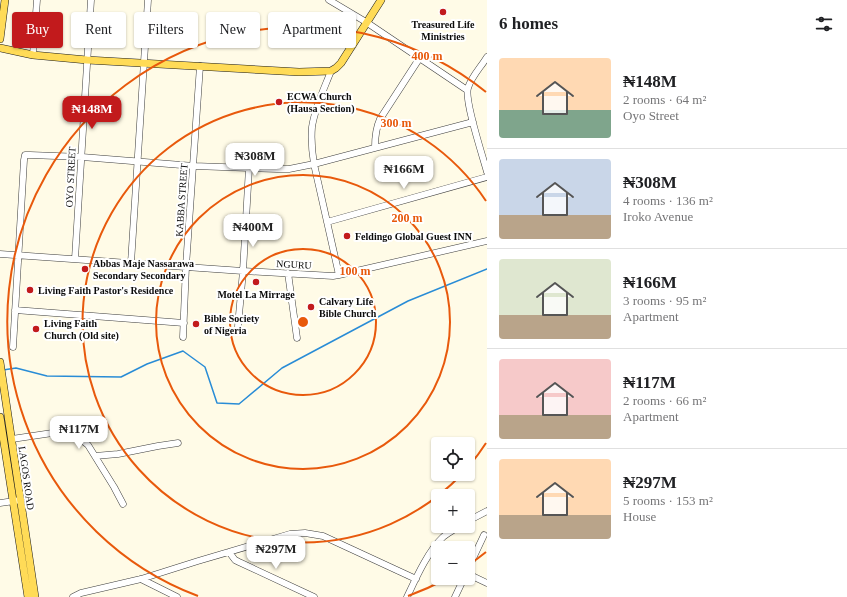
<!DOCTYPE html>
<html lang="en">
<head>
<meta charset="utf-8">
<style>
	:root { --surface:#fff; --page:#f6f6f6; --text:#202124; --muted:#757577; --line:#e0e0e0; --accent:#c21a1c }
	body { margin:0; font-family:Georgia,serif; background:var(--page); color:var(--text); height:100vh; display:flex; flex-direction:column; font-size:15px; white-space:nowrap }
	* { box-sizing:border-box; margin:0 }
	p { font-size:13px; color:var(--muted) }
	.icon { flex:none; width:22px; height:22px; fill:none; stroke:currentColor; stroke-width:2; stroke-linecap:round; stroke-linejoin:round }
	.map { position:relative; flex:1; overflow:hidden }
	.sheet { display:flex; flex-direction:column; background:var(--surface); width:360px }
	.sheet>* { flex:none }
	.guide { position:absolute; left:12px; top:12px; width:380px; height:36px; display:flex; gap:8px }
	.buttons { position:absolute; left:431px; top:437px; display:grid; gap:8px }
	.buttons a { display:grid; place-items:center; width:44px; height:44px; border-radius:4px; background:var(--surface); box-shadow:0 1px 3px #0004; font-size:20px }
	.price { position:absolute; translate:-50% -34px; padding:0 9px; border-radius:8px; background:#fff; color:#222; font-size:13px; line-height:26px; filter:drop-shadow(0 1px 2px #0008) }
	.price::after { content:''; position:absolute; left:50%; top:24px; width:12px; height:9px; margin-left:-6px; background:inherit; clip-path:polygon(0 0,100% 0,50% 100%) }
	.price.active { background:var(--accent); color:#fff }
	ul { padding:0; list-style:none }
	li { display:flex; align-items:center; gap:12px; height:100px; padding:0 12px }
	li+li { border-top:1px solid var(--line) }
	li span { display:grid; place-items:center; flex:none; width:112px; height:80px; border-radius:4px; color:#555 }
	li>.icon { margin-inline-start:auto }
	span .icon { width:48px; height:48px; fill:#fffc; stroke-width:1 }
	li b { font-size:17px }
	h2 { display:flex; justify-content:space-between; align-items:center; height:48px; padding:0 12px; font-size:17px }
	.tag { padding:0 14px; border-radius:4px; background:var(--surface); box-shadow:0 1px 3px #0004; font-size:14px; line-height:36px }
	.tag.active { background:var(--accent); color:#fff }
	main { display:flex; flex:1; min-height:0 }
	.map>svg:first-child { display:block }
</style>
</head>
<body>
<main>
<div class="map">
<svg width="487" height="597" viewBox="0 0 487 597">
	<rect width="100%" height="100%" fill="#fffbe7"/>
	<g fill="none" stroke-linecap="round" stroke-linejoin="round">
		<path stroke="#298cd6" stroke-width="1.5" d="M3 370 16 368 47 376 121 377 147 364 183 351 205 367 217 403 239 404 282 368 408 301 487 269"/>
		<defs>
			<path id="minor" d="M329 0 366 22 467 90
				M33 55 37 0
				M487 57C481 67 471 77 468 88 464 100 483 157 487 172
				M331 71C324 89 315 107 312 127 311 139 312 152 314 164L339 275
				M375 147C375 137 376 128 380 119L419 59
				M327 222 487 177
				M0 254 243 271 333 276 339 275 487 241
				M75 259 91 0
				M131 263 148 0
				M288 273 297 338
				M15 310 184 323
				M238 326 243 271 249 168
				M183 337 186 266 200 66
				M13 347 24 160 25 155H30L82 157 194 166 277 169H289L314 164 473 122
				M12 439 59 432 67 434 78 437 88 445 114 487 123 504
				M95 456 118 454 158 446 178 443
				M0 503 21 500
				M468 521 487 511
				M229 552 235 560 239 562 314 597
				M468 569 484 535
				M468 574 487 583
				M141 579 177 597
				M73 597 81 593 141 579 198 561 290 534 305 533 323 536 416 579
				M407 597C416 578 428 551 443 537 448 533 454 530 459 526
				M455 597 464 578"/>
			<path id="major" d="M0 39 5 0
				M0 48 33 55 87 60 299 72 331 71 336 68 341 63 381 0
				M0 362 35 597
				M0 417 28 597"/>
		</defs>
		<use href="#minor" stroke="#3d3d3d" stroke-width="7"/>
		<use href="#major" stroke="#1b1b1b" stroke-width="8"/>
		<use href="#minor" stroke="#fff" stroke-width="6"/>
		<use href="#major" stroke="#ffdb57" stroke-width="7"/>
	</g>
	<g fill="none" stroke="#e8590c" stroke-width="2">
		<circle cx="303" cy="322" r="73"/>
		<circle cx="303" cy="322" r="147"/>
		<path d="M486 443A220 220 0 0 1 469 466M461 475A220 220 0 1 1 486 201"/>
		<path d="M486 552A294 294 0 0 1 470 564M446 579A294 294 0 0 1 408 596M198 596A294 294 0 1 1 486 92"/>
	</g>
	<g fill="#c21a1c" stroke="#fff" stroke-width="1.5">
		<circle cx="443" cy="12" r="4"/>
		<circle cx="279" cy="102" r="4"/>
		<circle cx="347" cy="236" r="4"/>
		<circle cx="85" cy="269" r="4"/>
		<circle cx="256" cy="282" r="4"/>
		<circle cx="30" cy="290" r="4"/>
		<circle cx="311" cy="307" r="4"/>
		<circle cx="196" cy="324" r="4"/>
		<circle cx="36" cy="329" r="4"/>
	</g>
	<g text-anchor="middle" stroke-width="4" stroke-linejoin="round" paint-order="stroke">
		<g font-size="10" font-weight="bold" fill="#0a0a0a" stroke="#fff" text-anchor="start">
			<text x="443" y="28" text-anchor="middle">Treasured Life<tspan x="443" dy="12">Ministries</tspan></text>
			<text x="287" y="100">ECWA Church<tspan x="287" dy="12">(Hausa Section)</tspan></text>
			<text x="355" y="240">Feldingo Global Guest INN</text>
			<text x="93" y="267">Abbas Maje Nassarawa<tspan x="93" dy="12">Secondary Secondary</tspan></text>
			<text x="38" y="294">Living Faith Pastor's Residence</text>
			<text x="256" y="298" text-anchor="middle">Motel La Mirrage</text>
			<text x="319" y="305">Calvary Life<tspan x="319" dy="12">Bible Church</tspan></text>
			<text x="204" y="322">Bible Society<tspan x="204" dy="12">of Nigeria</tspan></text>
			<text x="44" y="327">Living Faith<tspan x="44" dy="12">Church (Old site)</tspan></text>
		</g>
		<g font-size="10" fill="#0a0a0a" stroke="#fff">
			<text transform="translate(70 177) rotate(-87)" y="4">OYO STREET</text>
			<text transform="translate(181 200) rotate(-86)" y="4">KABBA STREET</text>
			<text transform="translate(294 264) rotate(3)" y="4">NGURU</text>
			<text transform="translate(27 478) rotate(82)" y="4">LAGOS ROAD</text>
		</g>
	</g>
	<circle cx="303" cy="322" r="6" fill="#e8590c" stroke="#fff" stroke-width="2"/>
	<g font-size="12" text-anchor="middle" font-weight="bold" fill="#e8590c" stroke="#fff" stroke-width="4" stroke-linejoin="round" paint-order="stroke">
		<text x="427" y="60">400 m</text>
		<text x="396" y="127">300 m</text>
		<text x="407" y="222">200 m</text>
		<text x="355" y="275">100 m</text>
	</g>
</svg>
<div class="buttons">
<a><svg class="icon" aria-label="locate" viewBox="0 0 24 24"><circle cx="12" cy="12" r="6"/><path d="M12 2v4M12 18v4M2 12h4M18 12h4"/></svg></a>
<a>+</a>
<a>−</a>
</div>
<b class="price active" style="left:92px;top:130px">₦148M</b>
<b class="price" style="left:255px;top:177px">₦308M</b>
<b class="price" style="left:404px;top:190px">₦166M</b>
<b class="price" style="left:253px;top:248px">₦400M</b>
<b class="price" style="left:79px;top:450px">₦117M</b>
<b class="price" style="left:276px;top:570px">₦297M</b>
<div class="guide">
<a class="tag active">Buy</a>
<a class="tag">Rent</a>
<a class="tag">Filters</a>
<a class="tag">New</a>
<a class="tag">Apartment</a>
</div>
</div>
<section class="sheet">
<h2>6 homes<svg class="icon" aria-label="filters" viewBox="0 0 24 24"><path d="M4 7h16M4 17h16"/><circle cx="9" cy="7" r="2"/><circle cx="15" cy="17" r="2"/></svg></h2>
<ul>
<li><span style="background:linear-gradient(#ffd9b3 65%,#7fa58c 0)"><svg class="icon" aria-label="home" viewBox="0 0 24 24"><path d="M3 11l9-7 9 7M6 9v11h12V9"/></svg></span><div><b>₦148M</b><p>2 rooms · 64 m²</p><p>Oyo Street</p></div></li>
<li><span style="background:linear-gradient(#c9d6e8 70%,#b9a48a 0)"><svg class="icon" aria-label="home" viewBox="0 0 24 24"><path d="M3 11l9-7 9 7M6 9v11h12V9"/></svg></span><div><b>₦308M</b><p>4 rooms · 136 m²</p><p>Iroko Avenue</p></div></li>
<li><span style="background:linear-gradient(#dfe7d0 70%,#b9a48a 0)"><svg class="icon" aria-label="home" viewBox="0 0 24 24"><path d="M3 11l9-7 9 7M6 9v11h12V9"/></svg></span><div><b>₦166M</b><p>3 rooms · 95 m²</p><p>Apartment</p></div></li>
<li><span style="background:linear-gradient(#f6c9c9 70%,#b9a48a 0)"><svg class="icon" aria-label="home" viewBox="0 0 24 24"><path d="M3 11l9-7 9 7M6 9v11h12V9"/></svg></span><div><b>₦117M</b><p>2 rooms · 66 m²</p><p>Apartment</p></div></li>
<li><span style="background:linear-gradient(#ffd9b3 70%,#b9a48a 0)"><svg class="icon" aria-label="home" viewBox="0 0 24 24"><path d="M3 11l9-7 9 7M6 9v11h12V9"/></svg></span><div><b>₦297M</b><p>5 rooms · 153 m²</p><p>House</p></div></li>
</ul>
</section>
</main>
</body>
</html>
